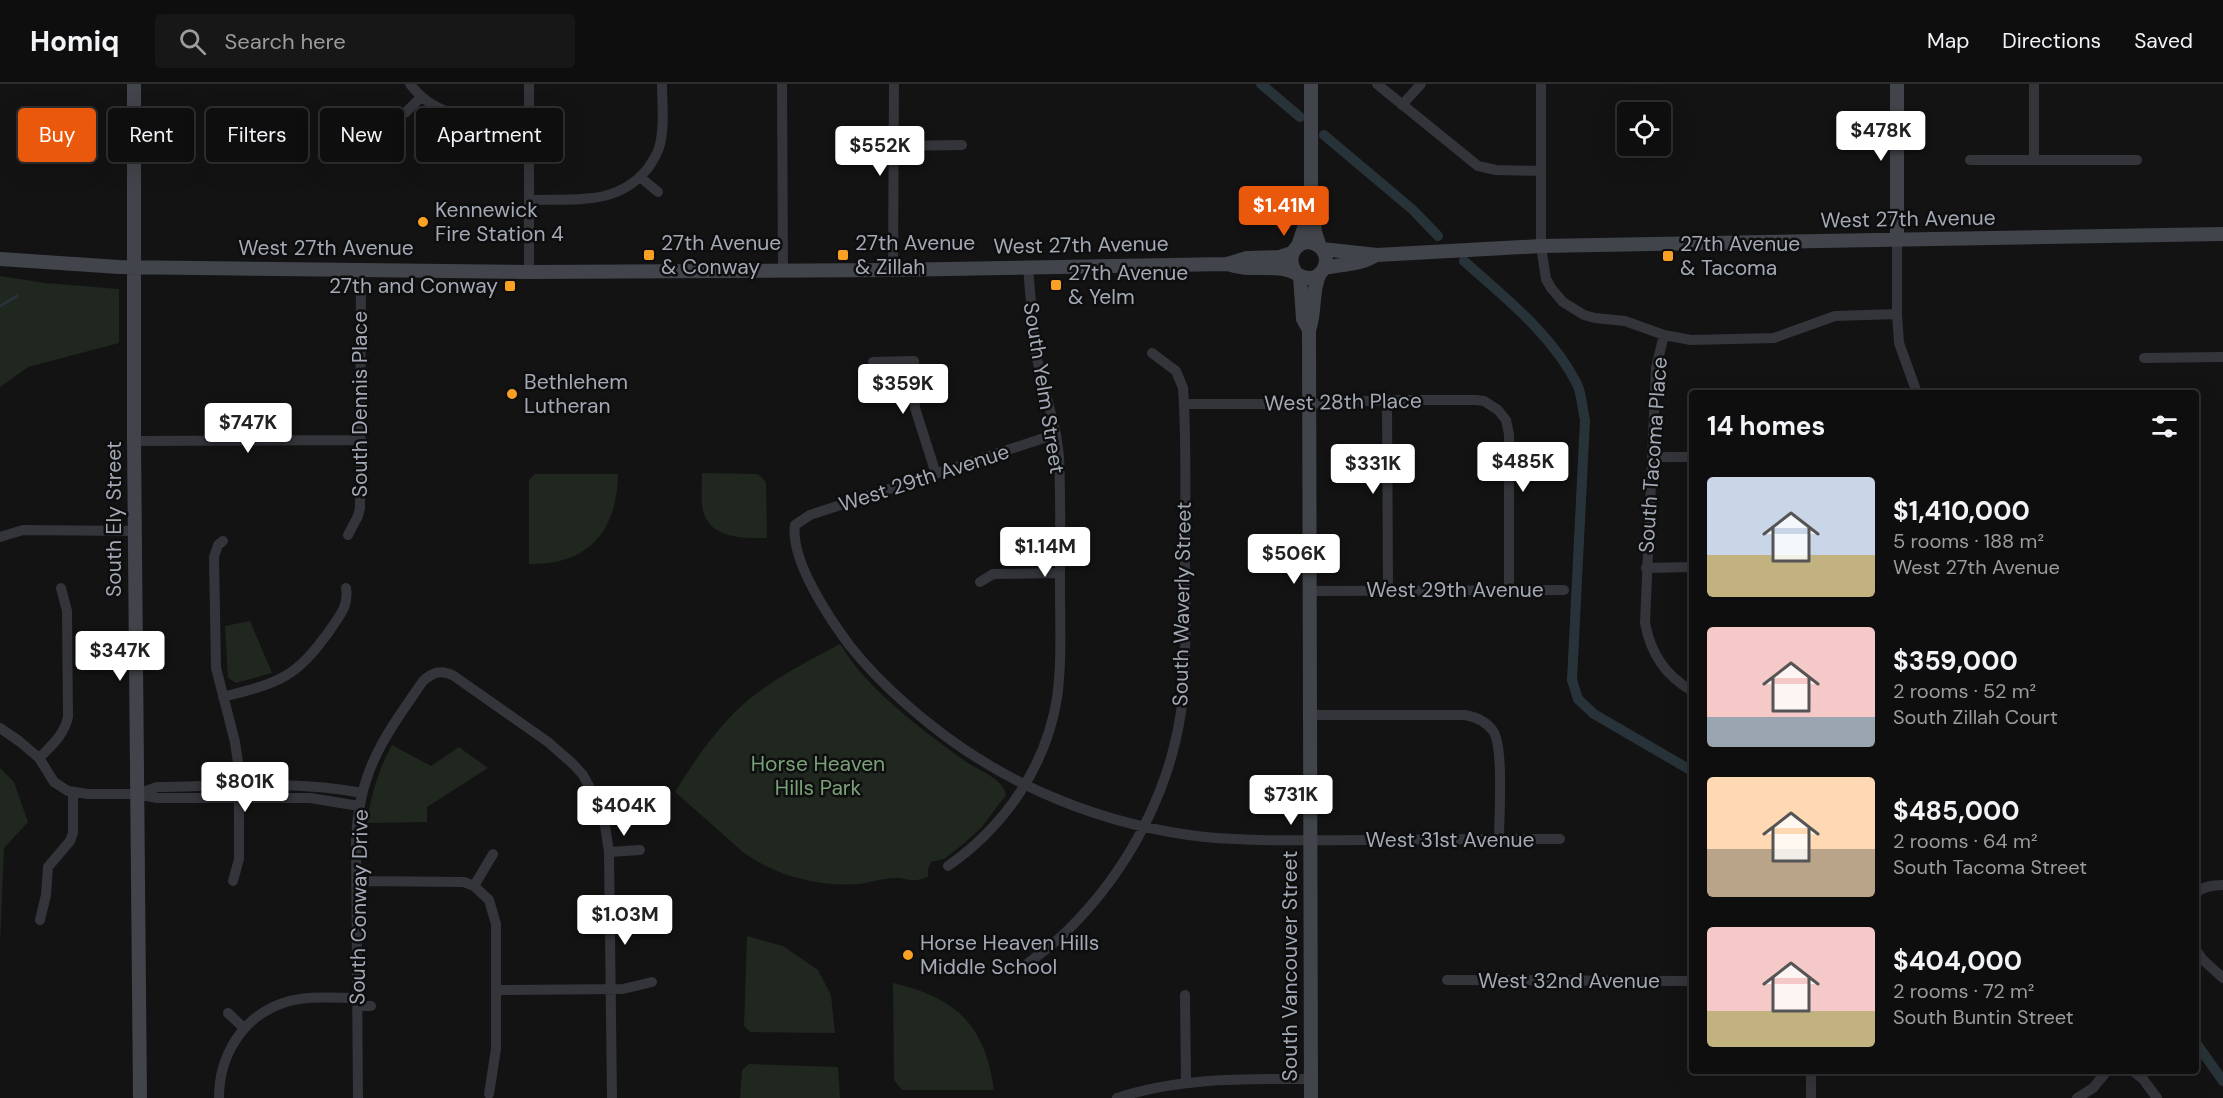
<!DOCTYPE html>
<html lang="en">
<head>
<meta charset="utf-8">
<style>
	:root { --surface:#0e0e0f; --page:#171718; --text:#f1f3f6; --muted:#9b9c9e; --line:#2e2e2f; --accent:#ea580c }
	body { margin:0; font-family:"DM Sans",sans-serif; background:var(--page); color:var(--text); height:100vh; display:flex; flex-direction:column; font-size:22px; white-space:nowrap }
	* { box-sizing:border-box; margin:0 }
	p { font-size:20px; color:var(--muted) }
	.icon { flex:none; width:33px; height:33px; fill:none; stroke:currentColor; stroke-width:2; stroke-linecap:round; stroke-linejoin:round }
	.map { position:relative; flex:1; overflow:hidden }
	.drawer { position:absolute; left:1689px; top:306px; width:510px; height:684px; display:flex; flex-direction:column; background:var(--surface); border-radius:6px; box-shadow:0 6px 24px #0002,0 0 0 2px var(--line) }
	.drawer>* { flex:none }
	.hud { position:absolute; left:18px; top:24px; width:570px; height:54px; display:flex; gap:12px }
	.fabs { position:absolute; left:1617px; top:18px; display:grid; gap:12px }
	.fabs a { display:grid; place-items:center; width:54px; height:54px; border-radius:6px; background:var(--surface); box-shadow:0 6px 24px #0002,0 0 0 2px var(--line); font-size:30px }
	.price { position:absolute; translate:-50% -51px; padding:0 14px; border-radius:6px; background:#fff; color:#222; font-size:20px; line-height:39px; filter:drop-shadow(0 2px 3px #0008) }
	.price::after { content:''; position:absolute; left:50%; top:36px; width:18px; height:14px; margin-left:-9px; background:inherit; clip-path:polygon(0 0,100% 0,50% 100%) }
	.price.current { background:var(--accent); color:#fff }
	ul { padding:0; list-style:none }
	li { display:flex; align-items:center; gap:18px; height:150px; padding:0 18px }
	li span { display:grid; place-items:center; flex:none; width:168px; height:120px; border-radius:6px; color:#555 }
	li>.icon { margin-inline-start:auto }
	span .icon { width:72px; height:72px; fill:#fffc; stroke-width:1 }
	li b { font-size:26px }
	h2 { display:flex; justify-content:space-between; align-items:center; height:72px; padding:0 18px; font-size:26px }
	.chip { padding:0 21px; border-radius:6px; background:var(--surface); box-shadow:0 6px 24px #0002,0 0 0 2px var(--line); font-size:21px; line-height:54px }
	.chip.current { background:var(--accent); color:#fff }
	header { display:flex; align-items:center; gap:36px; box-sizing:border-box; height:84px; padding:0 30px; background:var(--surface); border-bottom:2px solid var(--line) }
	header strong { font-size:28px }
	nav { display:flex; gap:33px; margin-inline-start:auto; font-size:21px }
	.search { width:420px; height:54px; background:var(--page); display:flex; align-items:center; gap:15px; box-sizing:border-box; padding:0 21px; border-radius:6px; color:var(--muted); font-size:22px }
	.map>svg:first-child { display:block }
</style>
</head>
<body>
<header>
<strong>Homiq</strong>
<div class="search"><svg class="icon" aria-label="search" viewBox="0 0 24 24"><circle cx="10" cy="10" r="6"/><path d="M15 15l6 6"/></svg>Search here</div>
<nav><a>Map</a><a>Directions</a><a>Saved</a></nav>
</header>
<div class="map">
<svg width="2223" height="1014" viewBox="0 0 2223 1014">
	<rect width="100%" height="100%" fill="#131314"/>
	<path fill="#1f271f" d="M0 192 45 199 119 205V259L28 283 0 303Z
		M702 389 758 390 766 398 767 454C741 454 707 455 702 422 701 412 702 400 702 389Z
		M535 390H618C617 447 589 481 529 480V396Z
		M250 537 272 589 236 599 228 594 225 542Z
		M840 560C847 570 854 581 862 590 892 624 929 651 965 677 978 686 1004 695 1006 711L981 744 962 761 944 775 931 778 928 785V793C922 795 916 797 910 796 905 796 901 793 896 794 884 794 872 798 859 800 819 803 777 792 744 769L675 708C699 669 726 630 764 604 788 587 814 574 840 560Z
		M392 661 431 682 459 663 488 684 427 723V738L367 739C371 711 378 686 392 661Z
		M0 684 14 698 28 738 4 764 0 859Z
		M747 852 783 862 818 886 831 911 835 949 750 948 744 942Z
		M893 899C957 914 985 941 994 1006H902L894 996Z
		M749 980 838 983 840 1014H740L742 986Z"/>
	<g fill="none" stroke-linecap="round" stroke-linejoin="round">
		<path stroke="#283339" stroke-width="3" d="M0 222 17 212"/>
		<path stroke="#283339" stroke-width="10" d="M1261 0 1300 33
			M1324 51 1413 126 1438 152
			M1464 177C1505 214 1552 250 1577 300 1582 310 1582 325 1585 336L1572 596 1578 615 1594 630 1692 687
			M2196 959 2223 997"/>
		<path stroke="#33353a" stroke-width="10" d="M410 0C441 41 483 32 529 31
			M529 0V188
			M782 0 783 187
			M1377 0 1478 82 1496 86 1541 87
			M1541 0V162L1546 195 1551 204 1563 218 1584 231 1595 234 1625 237 1664 251 1656 284 1645 539C1651 570 1665 591 1692 607
			M1402 21 1421 0
			M405 29 421 13
			M894 62 962 61
			M1970 76H2137
			M2034 76V0
			M640 93 658 108
			M529 116C574 114 617 123 648 84 652 78 657 71 659 64 665 44 662 21 662 0
			M1897 156V230L1899 259 1917 309
			M893 186 894 0
			M1664 251 1691 256 1774 254 1835 232 1897 230
			M2144 274 2223 273
			M873 278 914 277 915 324 936 390
			M1387 316 1388 506
			M1184 320H1309L1387 316H1476L1484 317 1498 326 1506 336 1509 350V506
			M1056 350 810 431 795 441C790 476 829 534 850 562 874 592 902 618 931 641 1010 704 1106 742 1205 753 1260 758 1315 756 1369 756 1433 755 1496 755 1560 755
			M134 357 361 356
			M1652 373H1692
			M348 451 358 432 360 424 361 186
			M0 453 23 446 135 447
			M223 457 218 461 214 473 216 584 235 658 239 685V775L233 797
			M1646 484 1692 483
			M980 498 993 490 1060 489
			M1310 507 1564 506
			M223 613C280 598 295 595 330 546 340 531 349 522 346 504
			M1311 631H1465C1476 633 1486 637 1493 647 1504 662 1499 734 1499 755
			M0 644 19 657 39 674 54 698 68 707 88 710H137L157 714H310L359 722
			M39 674C52 661 64 651 68 633L67 527 61 504
			M137 710 157 703C225 702 294 696 362 709
			M609 768 640 766
			M948 782C1004 743 1046 683 1057 614 1062 578 1060 541 1060 504 1060 460 1061 416 1059 372L1056 350 1035 267 1028 183
			M357 797 464 798 474 802 489 816 496 840V965L489 1010
			M474 802 493 770
			M2196 809C2204 802 2213 801 2223 801
			M40 836 46 811 48 783 70 757 73 749V709
			M2196 866 2203 876 2223 894
			M1028 879C1041 869 1055 859 1067 847 1130 785 1174 701 1183 612 1187 567 1185 521 1185 476 1185 419 1187 361 1183 304L1176 287 1152 269
			M1447 896 1692 897
			M496 906 623 905 652 898
			M1185 911 1186 999
			M358 922H371
			M228 929 244 944
			M1811 987V1014
			M2133 987 2143 995 2157 1014
			M219 1014C219 972 242 933 283 919 305 911 334 914 357 914
			M358 1014 356 758C358 687 385 652 423 597 433 588 442 585 454 592L548 658 573 680 583 691 597 717 604 735 609 768 612 1014
			M1117 1014C1180 993 1246 995 1311 995
			M2077 1014 2093 1004 2107 987"/>
		<path stroke="#41444a" stroke-width="14" d="M134 0V357L140 1014
			M1311 0V108L1315 148 1320 163
			M1897 156V0
			M1298 162 1304 144 1309 116
			M1322 165 1377 171 1541 162 2223 150
			M0 175 119 183 529 188 893 186 1227 180 1247 174 1280 173 1292 169
			M1227 180C1250 188 1266 181 1287 186 1295 187 1300 194 1309 194 1324 194 1332 174 1320 163 1303 148 1281 171 1297 190
			M1324 184C1342 180 1360 181 1376 171
			M1300 192 1303 235 1309 246
			M1311 1014 1309 246C1316 227 1311 208 1320 189"/>
	</g>
	<g fill="#faa125" stroke="#0e0e0f" stroke-width="2">
		<circle cx="423" cy="138" r="6"/>
		<rect x="643" y="165" width="12" height="12" rx="3"/>
		<rect x="837" y="165" width="12" height="12" rx="3"/>
		<rect x="1662" y="166" width="12" height="12" rx="3"/>
		<rect x="1050" y="195" width="12" height="12" rx="3"/>
		<rect x="504" y="196" width="12" height="12" rx="3"/>
		<circle cx="512" cy="310" r="6"/>
		<circle cx="908" cy="871" r="6"/>
	</g>
	<g text-anchor="middle" stroke-width="5" stroke-linejoin="round" paint-order="stroke">
		<g font-size="21" fill="#a3aab6" stroke="#0e0e0f" text-anchor="start">
			<text x="435" y="133">Kennewick<tspan x="435" dy="24">Fire Station 4</tspan></text>
			<text x="661" y="166">27th Avenue<tspan x="661" dy="24">&amp; Conway</tspan></text>
			<text x="855" y="166">27th Avenue<tspan x="855" dy="24">&amp; Zillah</tspan></text>
			<text x="1680" y="167">27th Avenue<tspan x="1680" dy="24">&amp; Tacoma</tspan></text>
			<text x="1068" y="196">27th Avenue<tspan x="1068" dy="24">&amp; Yelm</tspan></text>
			<text x="498" y="209" text-anchor="end">27th and Conway</text>
			<text x="524" y="305">Bethlehem<tspan x="524" dy="24">Lutheran</tspan></text>
			<text x="920" y="866">Horse Heaven Hills<tspan x="920" dy="24">Middle School</tspan></text>
		</g>
		<g font-size="21" fill="#a3aab6" stroke="#0e0e0f">
			<text transform="translate(1908 135) rotate(-1)" y="7">West 27th Avenue</text>
			<text transform="translate(1081 161) rotate(-1)" y="7">West 27th Avenue</text>
			<text x="326" y="171">West 27th Avenue</text>
			<text transform="translate(1044 304) rotate(81)" y="7">South Yelm Street</text>
			<text transform="translate(1343 318) rotate(-1)" y="7">West 28th Place</text>
			<text transform="translate(360 320) rotate(-90)" y="7">South Dennis Place</text>
			<text transform="translate(1653 371) rotate(-86)" y="7">South Tacoma Place</text>
			<text transform="translate(924 394) rotate(-18)" y="7">West 29th Avenue</text>
			<text transform="translate(114 435) rotate(-90)" y="7">South Ely Street</text>
			<text x="1455" y="513">West 29th Avenue</text>
			<text transform="translate(1182 520) rotate(-89)" y="7">South Waverly Street</text>
			<text x="1450" y="763">West 31st Avenue</text>
			<text transform="translate(359 823) rotate(-89)" y="7">South Conway Drive</text>
			<text transform="translate(1290 882) rotate(-90)" y="7">South Vancouver Street</text>
			<text x="1569" y="904">West 32nd Avenue</text>
		</g>
		<g font-size="21" fill="#7aa279" stroke="#0e0e0f">
			<text x="818" y="687">Horse Heaven<tspan x="818" dy="24">Hills Park</tspan></text>
		</g>
	</g>
</svg>
<div class="fabs">
<a><svg class="icon" aria-label="locate" viewBox="0 0 24 24"><circle cx="12" cy="12" r="6"/><path d="M12 2v4M12 18v4M2 12h4M18 12h4"/></svg></a>
</div>
<b class="price" style="left:1881px;top:78px">$478K</b>
<b class="price" style="left:880px;top:93px">$552K</b>
<b class="price current" style="left:1284px;top:153px">$1.41M</b>
<b class="price" style="left:903px;top:331px">$359K</b>
<b class="price" style="left:248px;top:370px">$747K</b>
<b class="price" style="left:1523px;top:409px">$485K</b>
<b class="price" style="left:1373px;top:411px">$331K</b>
<b class="price" style="left:1045px;top:494px">$1.14M</b>
<b class="price" style="left:1294px;top:501px">$506K</b>
<b class="price" style="left:120px;top:598px">$347K</b>
<b class="price" style="left:245px;top:729px">$801K</b>
<b class="price" style="left:1291px;top:742px">$731K</b>
<b class="price" style="left:624px;top:753px">$404K</b>
<b class="price" style="left:625px;top:862px">$1.03M</b>
<div class="hud">
<a class="chip current">Buy</a>
<a class="chip">Rent</a>
<a class="chip">Filters</a>
<a class="chip">New</a>
<a class="chip">Apartment</a>
</div>
<section class="drawer">
<h2>14 homes<svg class="icon" aria-label="filters" viewBox="0 0 24 24"><path d="M4 7h16M4 17h16"/><circle cx="9" cy="7" r="2"/><circle cx="15" cy="17" r="2"/></svg></h2>
<ul>
<li><span style="background:linear-gradient(#c9d6e8 65%,#c2b280 0)"><svg class="icon" aria-label="home" viewBox="0 0 24 24"><path d="M3 11l9-7 9 7M6 9v11h12V9"/></svg></span><div><b>$1,410,000</b><p>5 rooms · 188 m²</p><p>West 27th Avenue</p></div></li>
<li><span style="background:linear-gradient(#f6c9c9 75%,#9aa5b1 0)"><svg class="icon" aria-label="home" viewBox="0 0 24 24"><path d="M3 11l9-7 9 7M6 9v11h12V9"/></svg></span><div><b>$359,000</b><p>2 rooms · 52 m²</p><p>South Zillah Court</p></div></li>
<li><span style="background:linear-gradient(#ffd9b3 60%,#b9a48a 0)"><svg class="icon" aria-label="home" viewBox="0 0 24 24"><path d="M3 11l9-7 9 7M6 9v11h12V9"/></svg></span><div><b>$485,000</b><p>2 rooms · 64 m²</p><p>South Tacoma Street</p></div></li>
<li><span style="background:linear-gradient(#f6c9c9 70%,#c2b280 0)"><svg class="icon" aria-label="home" viewBox="0 0 24 24"><path d="M3 11l9-7 9 7M6 9v11h12V9"/></svg></span><div><b>$404,000</b><p>2 rooms · 72 m²</p><p>South Buntin Street</p></div></li>
</ul>
</section>
</div>
</body>
</html>
